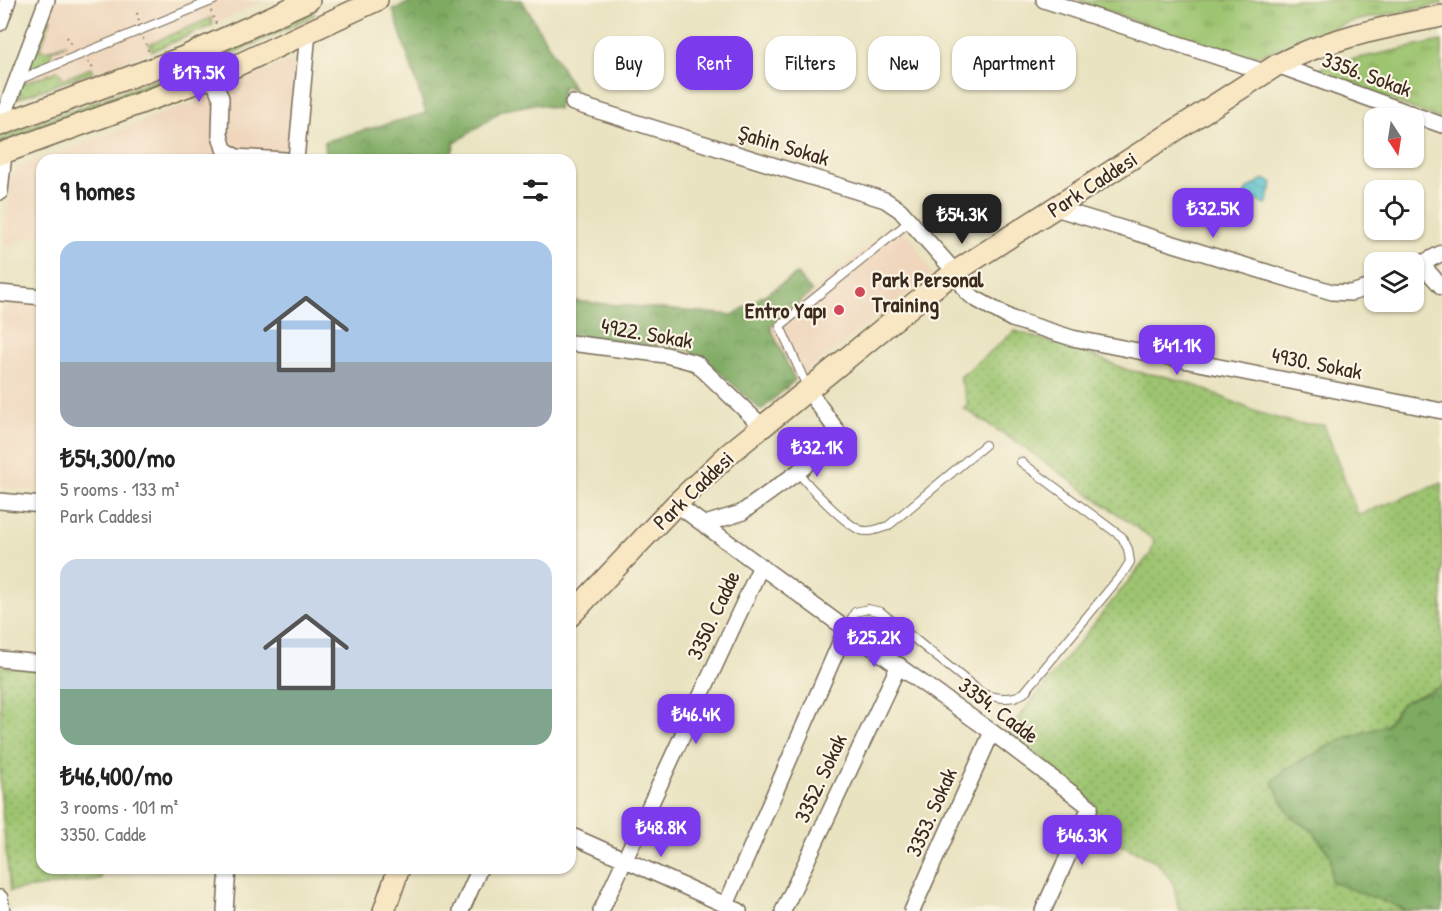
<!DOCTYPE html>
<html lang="en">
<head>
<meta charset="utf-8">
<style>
	:root { --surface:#fff; --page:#f6f6f6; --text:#222; --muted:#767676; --accent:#7c3aed }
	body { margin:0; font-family:"Patrick Hand",sans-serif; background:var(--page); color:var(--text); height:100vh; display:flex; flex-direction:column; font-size:22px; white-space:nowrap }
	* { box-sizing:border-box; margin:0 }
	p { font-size:20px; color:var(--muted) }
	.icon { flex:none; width:33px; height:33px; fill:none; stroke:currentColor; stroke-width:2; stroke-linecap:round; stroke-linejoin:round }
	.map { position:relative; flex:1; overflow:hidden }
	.side { position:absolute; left:36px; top:154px; width:540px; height:720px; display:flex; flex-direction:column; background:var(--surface); border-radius:18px; box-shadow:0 2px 4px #0004 }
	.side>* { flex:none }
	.guide { position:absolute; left:594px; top:36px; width:570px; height:54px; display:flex; gap:12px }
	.needle { width:39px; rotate:168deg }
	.buttons { position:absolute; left:1364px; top:108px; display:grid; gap:12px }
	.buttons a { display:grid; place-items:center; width:60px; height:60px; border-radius:12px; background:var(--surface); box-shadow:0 2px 4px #0004; font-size:30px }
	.price { position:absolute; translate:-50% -51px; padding:0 14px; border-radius:12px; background:var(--accent); color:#fff; font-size:20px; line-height:39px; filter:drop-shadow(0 2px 3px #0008) }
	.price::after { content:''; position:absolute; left:50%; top:36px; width:18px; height:14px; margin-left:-9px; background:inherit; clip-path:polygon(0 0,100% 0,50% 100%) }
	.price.active { background:#222; color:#fff }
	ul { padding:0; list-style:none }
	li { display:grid; align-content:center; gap:12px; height:318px; padding:0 24px }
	li span { display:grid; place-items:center; height:186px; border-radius:18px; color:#555 }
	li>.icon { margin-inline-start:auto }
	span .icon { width:108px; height:108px; fill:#fffc; stroke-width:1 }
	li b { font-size:26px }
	h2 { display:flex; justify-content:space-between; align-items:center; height:72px; padding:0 24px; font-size:26px }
	.pill { padding:0 21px; border-radius:18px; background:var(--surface); box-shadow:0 2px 4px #0004; font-size:21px; line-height:54px }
	.pill.active { background:var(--accent); color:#fff }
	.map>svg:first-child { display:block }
</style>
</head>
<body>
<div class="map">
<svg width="1442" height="911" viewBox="0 0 1442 911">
	<defs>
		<pattern id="grass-dots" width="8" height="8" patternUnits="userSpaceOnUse" patternTransform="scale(1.5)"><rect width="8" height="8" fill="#9dc46f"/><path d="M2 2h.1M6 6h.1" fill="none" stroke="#819f5b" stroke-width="1.8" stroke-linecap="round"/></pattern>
		<pattern id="forest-crowns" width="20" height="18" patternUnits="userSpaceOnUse" patternTransform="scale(1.5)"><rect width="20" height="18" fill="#7eaa62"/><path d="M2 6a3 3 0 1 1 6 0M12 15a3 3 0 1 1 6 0" fill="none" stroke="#688b50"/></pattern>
		<pattern id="park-tufts" width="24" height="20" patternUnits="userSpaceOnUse" patternTransform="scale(1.5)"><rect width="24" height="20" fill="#9dc46f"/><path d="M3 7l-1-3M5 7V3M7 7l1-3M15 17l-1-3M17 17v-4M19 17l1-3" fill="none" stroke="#819f5b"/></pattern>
		<pattern id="water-waves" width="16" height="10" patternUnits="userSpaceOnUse" patternTransform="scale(1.5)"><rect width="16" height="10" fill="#55c1ce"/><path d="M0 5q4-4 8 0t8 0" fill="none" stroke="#489da7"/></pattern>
	</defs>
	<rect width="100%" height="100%" fill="#fcf5e5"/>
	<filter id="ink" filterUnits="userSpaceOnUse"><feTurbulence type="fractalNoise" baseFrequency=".0167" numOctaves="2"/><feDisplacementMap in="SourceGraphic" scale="12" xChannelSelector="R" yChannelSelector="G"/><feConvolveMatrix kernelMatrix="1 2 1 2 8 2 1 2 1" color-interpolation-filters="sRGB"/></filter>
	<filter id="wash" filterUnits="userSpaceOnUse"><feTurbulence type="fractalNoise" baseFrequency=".008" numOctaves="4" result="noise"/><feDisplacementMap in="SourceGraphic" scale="24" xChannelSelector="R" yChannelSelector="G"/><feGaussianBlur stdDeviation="1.35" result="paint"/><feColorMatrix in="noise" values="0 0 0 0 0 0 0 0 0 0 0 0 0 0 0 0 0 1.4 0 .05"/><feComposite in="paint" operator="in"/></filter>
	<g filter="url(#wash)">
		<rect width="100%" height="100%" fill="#e9e3c1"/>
		<path fill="#efd6bc" d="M53 0H265L173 44 16 99Z
			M290 60 295 65 287 155 236 152 227 141 230 94 233 87Z
			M211 96 216 104 213 139 215 148 226 160H42V232L5 246 10 181 14 174 22 167Z
			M894 224 911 238 932 274 795 380 770 327Z
			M10 302 42 305V492L0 487V311Z"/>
		<path fill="url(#grass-dots)" stroke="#6c7746" stroke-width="1.5" d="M313 10 315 15 184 76 106 104 104 99 182 71Z
			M46 18 51 19 40 49 45 51 67 44 51 51 52 61 27 71Z
			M211 18 213 25 152 51 149 44Z
			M91 68 93 72 16 99 21 84 57 71 59 72 63 79Z
			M100 100 102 106 0 143V137Z
			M1015 331 1087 353 1127 370 1168 377 1194 385 1259 413 1294 423 1324 425 1358 515 1442 483V686L1402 703 1387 725 1340 740 1284 770 1290 816 1313 831 1331 857 1403 908V911H1179L1173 883 1156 861 1104 837 1088 843 1096 805 1007 732 1151 553 1154 540 1018 443 963 408 968 405 960 377Z
			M0 666 42 671V868L99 869 101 879 10 891 0 787Z"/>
		<path fill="url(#forest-crowns)" stroke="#5c6a40" stroke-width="1.5" d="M414 0H522L574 89 563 86 558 109 535 104 503 110 455 143 450 160H324L325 141 426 113 393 10Z
			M797 274 812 292 770 327 795 380 761 410 712 365 688 350 570 335V293L574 294V301L733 315Z
			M1442 686V911H1403L1402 908 1331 882V857L1313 831 1290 816 1272 782 1284 770 1341 740 1387 725 1402 703Z"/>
		<path fill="url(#park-tufts)" stroke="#6c7746" stroke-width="1.5" d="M1077 0H1442V4L1349 22 1261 55 1234 57Z
			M1442 41V120L1320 73V70L1325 65Z"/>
		<path fill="url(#water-waves)" stroke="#487676" stroke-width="1.5" d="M1263 179 1273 183 1266 205 1244 196 1246 190Z"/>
	</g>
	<g filter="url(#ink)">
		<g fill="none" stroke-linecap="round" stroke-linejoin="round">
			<defs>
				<path id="lane" d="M18 80 214 0
					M808 389 780 326 910 221
					M798 472C809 487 844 523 860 530 869 533 879 529 888 526L985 445
					M846 629 855 612 868 609 881 612 983 694C997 698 1010 701 1024 693L1123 573 1130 562 1128 549 1122 537 1021 462"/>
				<path id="street" d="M1044 0 1264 72
					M0 23 8 0
					M1277 65 1442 125
					M212 77 221 98 220 135 224 149 236 157 285 160
					M573 103 885 200 900 210 955 272 967 292 974 298 1012 319 1072 338 1442 411
					M0 125 47 0
					M296 160 308 32
					M0 192 4 153
					M1055 208 1332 292 1351 293 1374 286
					M1421 264 1442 287
					M1413 268 1442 253
					M0 293 42 297
					M570 343 666 355 696 363 763 427
					M0 501 42 505
					M676 504 846 629 992 732 1090 807 1043 911
					M705 524 741 513 798 472 840 435 808 390
					M0 659 42 663
					M570 835 739 911
					M0 898 2 911
					M726 905 846 629
					M225 911 228 868
					M461 911 480 868
					M601 911 761 566
					M783 911 899 665
					M912 911 992 732"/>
				<path id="secondary" d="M0 125 184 57 309 0
					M0 154 212 77 377 0
					M570 616 676 504 730 453 926 294 955 272 1277 65C1331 37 1383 28 1442 16
					M384 911 399 868"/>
			</defs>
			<use href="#lane" stroke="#786b57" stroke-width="10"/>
			<use href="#street" stroke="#786b57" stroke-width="18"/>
			<use href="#secondary" stroke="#786b57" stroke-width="24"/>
			<path stroke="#786b57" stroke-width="2" stroke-dasharray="1.5 4.5" stroke-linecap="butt" d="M211 11 216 24
				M137 13 139 21
				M67 37 73 47
				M143 38 149 52
				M88 62 95 71"/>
			<use href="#lane" stroke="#fff" stroke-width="8"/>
			<use href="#street" stroke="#fff" stroke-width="15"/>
			<use href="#secondary" stroke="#f9e7c3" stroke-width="21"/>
		</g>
	</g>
	<g fill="#d1495b" stroke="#fcf5e5" stroke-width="2">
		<circle cx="860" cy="292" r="6"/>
		<circle cx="839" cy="310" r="6"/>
	</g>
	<g text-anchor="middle" stroke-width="4.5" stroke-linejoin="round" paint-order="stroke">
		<g font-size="22" fill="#3b2a1e" stroke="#fcf5e5">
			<text transform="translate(1367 74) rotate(20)" y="8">3356. Sokak</text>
			<text transform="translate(784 145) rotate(17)" y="8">Şahin Sokak</text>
			<text transform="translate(1092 184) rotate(-33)" y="8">Park Caddesi</text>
			<text transform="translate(647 333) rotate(10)" y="8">4922. Sokak</text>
			<text transform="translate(1317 363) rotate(11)" y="8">4930. Sokak</text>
			<text transform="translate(693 490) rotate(-44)" y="8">Park Caddesi</text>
			<text transform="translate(713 615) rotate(-65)" y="8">3350. Cadde</text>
			<text transform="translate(999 710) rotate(37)" y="8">3354. Cadde</text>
			<text transform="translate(820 778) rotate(-65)" y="8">3352. Sokak</text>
			<text transform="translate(931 812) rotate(-66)" y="8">3353. Sokak</text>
		</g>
		<g font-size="22" font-weight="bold" fill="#3b2a1e" stroke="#fcf5e5" text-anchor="start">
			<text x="872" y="287">Park Personal<tspan x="872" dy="25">Training</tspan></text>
			<text x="827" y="318" text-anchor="end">Entro Yapı</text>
		</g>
	</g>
</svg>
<div class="buttons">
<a><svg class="needle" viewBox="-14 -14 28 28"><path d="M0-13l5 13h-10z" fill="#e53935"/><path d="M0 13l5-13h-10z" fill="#767676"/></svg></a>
<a><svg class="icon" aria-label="locate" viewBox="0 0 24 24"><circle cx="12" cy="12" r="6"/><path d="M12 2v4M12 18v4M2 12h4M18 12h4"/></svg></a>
<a><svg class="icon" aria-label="layers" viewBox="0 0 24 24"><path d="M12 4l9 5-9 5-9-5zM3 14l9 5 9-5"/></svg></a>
</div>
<b class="price" style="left:199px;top:103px">₺17.5K</b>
<b class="price" style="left:1213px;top:239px">₺32.5K</b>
<b class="price active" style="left:962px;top:245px">₺54.3K</b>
<b class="price" style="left:1177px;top:376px">₺41.1K</b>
<b class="price" style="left:817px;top:478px">₺32.1K</b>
<b class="price" style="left:874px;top:668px">₺25.2K</b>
<b class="price" style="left:696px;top:745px">₺46.4K</b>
<b class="price" style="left:661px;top:858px">₺48.8K</b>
<b class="price" style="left:1082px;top:866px">₺46.3K</b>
<div class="guide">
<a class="pill">Buy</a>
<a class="pill active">Rent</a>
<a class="pill">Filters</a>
<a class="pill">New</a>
<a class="pill">Apartment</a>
</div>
<section class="side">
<h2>9 homes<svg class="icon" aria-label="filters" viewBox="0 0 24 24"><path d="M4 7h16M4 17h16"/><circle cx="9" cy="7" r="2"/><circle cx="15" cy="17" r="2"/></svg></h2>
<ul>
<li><span style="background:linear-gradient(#a9c7e8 65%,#9aa5b1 0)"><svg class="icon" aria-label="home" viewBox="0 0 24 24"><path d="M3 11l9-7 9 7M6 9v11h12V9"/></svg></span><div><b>₺54,300/mo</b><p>5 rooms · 133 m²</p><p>Park Caddesi</p></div></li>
<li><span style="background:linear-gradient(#c9d6e8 70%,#7fa58c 0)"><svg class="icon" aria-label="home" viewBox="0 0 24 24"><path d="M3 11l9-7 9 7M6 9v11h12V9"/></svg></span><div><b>₺46,400/mo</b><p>3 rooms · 101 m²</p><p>3350. Cadde</p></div></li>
</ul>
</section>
</div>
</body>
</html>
